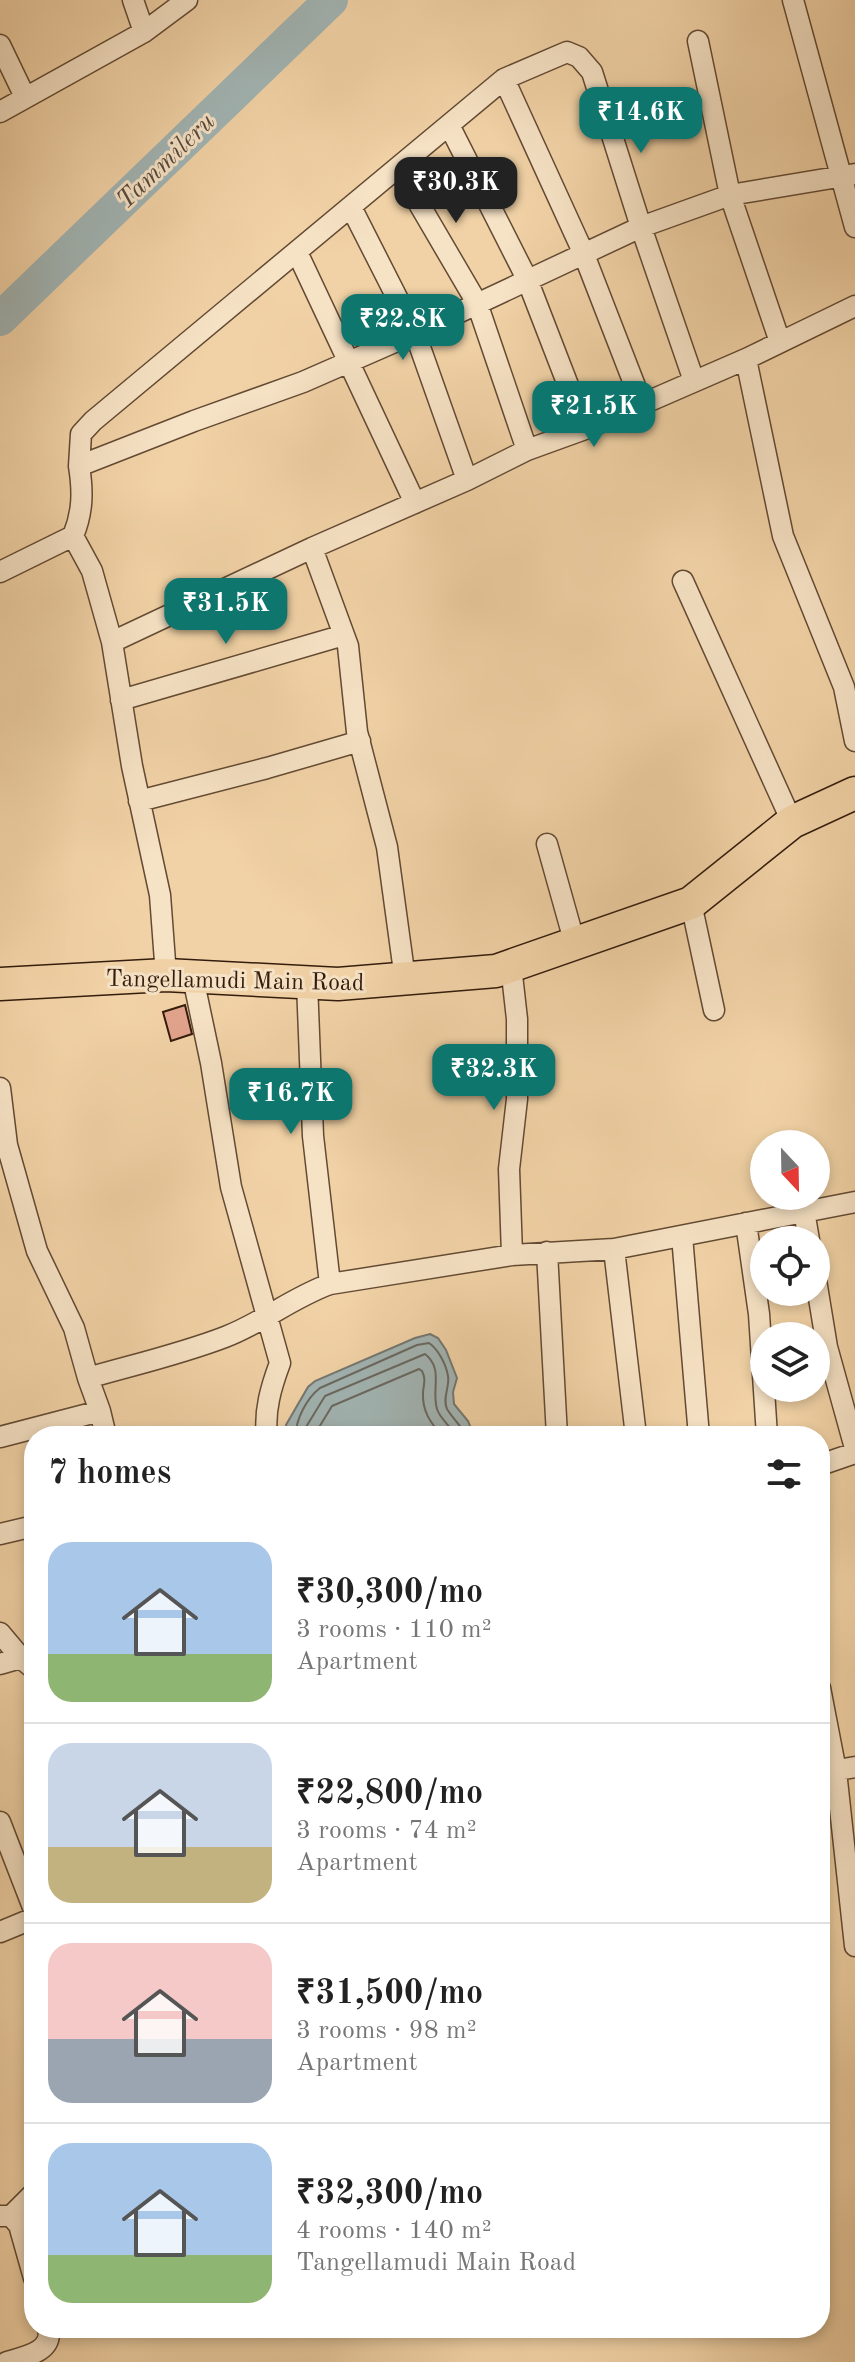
<!DOCTYPE html>
<html lang="en">
<head>
<meta charset="utf-8">
<style>
	:root { --surface:#fff; --page:#f2f2f2; --text:#222; --muted:#767676; --line:#e0e0e0; --accent:#0f766e }
	body { margin:0; font-family:"Old Standard TT",serif; background:var(--page); color:var(--text); height:100vh; display:flex; flex-direction:column; font-size:30px; white-space:nowrap }
	* { box-sizing:border-box; margin:0 }
	p { font-size:26px; color:var(--muted) }
	.icon { flex:none; width:44px; height:44px; fill:none; stroke:currentColor; stroke-width:2; stroke-linecap:round; stroke-linejoin:round }
	.map { position:relative; flex:1; overflow:hidden }
	.side { position:absolute; left:24px; top:1426px; width:806px; height:912px; display:flex; flex-direction:column; background:var(--surface); border-radius:32px; box-shadow:0 4px 12px #0003 }
	.side>* { flex:none }
	.needle { width:52px; rotate:158deg }
	.fabs { position:absolute; left:750px; top:1130px; display:grid; gap:16px }
	.fabs a { display:grid; place-items:center; width:80px; height:80px; border-radius:50%; background:var(--surface); box-shadow:0 4px 12px #0003; font-size:40px }
	.price { position:absolute; translate:-50% -68px; padding:0 18px; border-radius:16px; background:var(--accent); color:#fff; font-size:26px; line-height:52px; filter:drop-shadow(0 2px 4px #0008) }
	.price::after { content:''; position:absolute; left:50%; top:48px; width:24px; height:18px; margin-left:-12px; background:inherit; clip-path:polygon(0 0,100% 0,50% 100%) }
	.price.on { background:#222; color:#fff }
	ul { padding:0; list-style:none }
	li { display:flex; align-items:center; gap:24px; height:200px; padding:0 24px }
	li+li { border-top:2px solid var(--line) }
	li span { display:grid; place-items:center; flex:none; width:224px; height:160px; border-radius:24px; color:#555 }
	li>.icon { margin-inline-start:auto }
	span .icon { width:96px; height:96px; fill:#fffc; stroke-width:1 }
	li b { font-size:34px }
	h2 { display:flex; justify-content:space-between; align-items:center; height:96px; padding:0 24px; font-size:34px }
	.map>svg:first-child { display:block }
</style>
</head>
<body>
<div class="map">
<svg width="855" height="2362" viewBox="0 0 855 2362">
	<rect width="100%" height="100%" fill="#f1d2a6"/>
	<filter id="stains"><feTurbulence type="fractalNoise" baseFrequency=".0025" numOctaves="4"/><feColorMatrix values="0 0 0 0 .2 0 0 0 0 .09 0 0 0 0 .02 0 0 0 .5 -.17"/></filter>
	<radialGradient id="worn" r=".72"><stop offset=".6" stop-color="#630" stop-opacity="0"/><stop offset="1" stop-color="#630" stop-opacity=".3"/></radialGradient>
	<path fill="#a1b4b3" stroke="#757771" stroke-width="2" d="M430 1334 438 1338 446 1350 457 1378 453 1392 454 1404 468 1421 474 1436H289L286 1425 308 1387 315 1381 415 1338Z"/>
	<g fill="none" stroke-linecap="round" stroke-linejoin="round">
		<path stroke="#6a6860" stroke-width="2" d="M296 1436C295 1420 307 1398 320 1388L417 1345 429 1343C438 1349 446 1364 448 1376 450 1387 442 1398 447 1409 453 1419 461 1425 466 1436
			M306 1436V1427L325 1396 425 1354C444 1369 431 1389 437 1409 440 1419 451 1426 455 1436
			M318 1436V1429L332 1406 419 1369 422 1371C426 1379 424 1383 423 1392 422 1411 430 1422 442 1436"/>
		<path stroke="#a1b4b3" stroke-width="34" d="M0 319 331 0"/>
	</g>
	<path fill="#e2a38d" stroke="#341c0d" stroke-width="2" d="M185 1005 192 1034 171 1041 163 1012Z"/>
	<g fill="none" stroke-linecap="round" stroke-linejoin="round">
		<defs>
			<path id="street" d="M133 0 144 32
				M793 0 855 227
				M698 41 730 195 780 342
				M0 45 25 97
				M504 79 567 52 579 57 592 72 641 227 694 381
				M0 112 144 32 187 0
				M449 125 527 279 585 429
				M398 168 477 303 527 450
				M351 207 415 333 467 480
				M297 252 415 503
				M746 359 783 536 844 687 855 741
				M79 466 81 434 93 421 504 79 583 252 642 404
				M73 536 92 571 112 642 132 766 160 895 166 975
				M312 548 467 480 527 450 585 429 746 359 855 306
				M0 572 73 536C83 512 83 491 79 466L194 421 303 382 415 333 641 227 730 195 855 174
				M683 581 792 822
				M112 642 312 548 348 646 357 732 387 847 405 979
				M121 700 344 635
				M139 801 267 768 360 741
				M547 844 575 944
				M691 903 714 1010
				M511 966 517 1019V1099L509 1169 512 1255
				M193 978 211 1063 231 1187 280 1363C271 1387 264 1411 267 1436
				M307 983 313 1136 330 1284
				M0 1088 7 1145 0 1148
				M7 1145 37 1251 74 1328 88 1378
				M804 1211 809 1240
				M746 1223 759 1314 767 1436
				M682 1236 699 1436
				M614 1249 636 1436
				M547 1252 557 1436
				M816 1280 827 1347 855 1448
				M100 1411 106 1436
				M0 1437 100 1411 88 1378C133 1365 181 1354 225 1337 262 1323 293 1297 330 1284L512 1255 614 1249 855 1202
				M820 1465 855 1453
				M0 1534 34 1526
				M0 1633 21 1658
				M0 1664 21 1658 34 1669
				M820 1688 836 1771 855 1946
				M820 1773 855 1767
				M0 1822 34 1910
				M0 1932 34 1918
				M0 2216H11L19 2225 34 2278
				M11 2216 34 2193
				M7 2362C24 2357 54 2352 48 2328"/>
			<path id="primary" d="M0 984 166 975 338 984 496 971 691 903 792 822 855 793"/>
		</defs>
		<use href="#street" stroke="#634a33" stroke-width="23"/>
		<use href="#primary" stroke="#341c0d" stroke-width="35"/>
		<use href="#street" stroke="#f6e2c5" stroke-width="20"/>
		<use href="#primary" stroke="#f1d2a6" stroke-width="32"/>
	</g>
	<g text-anchor="middle" stroke-width="6" stroke-linejoin="round" paint-order="stroke">
		<g font-size="24" fill="#341c0d" stroke="#f6e2c5">
			<text transform="translate(235 980) rotate(1)" y="8">Tangellamudi Main Road</text>
		</g>
		<g font-size="26" font-style="italic" fill="#554a3f" stroke="#f6e2c5">
			<text transform="translate(165 160) rotate(-44)" y="9">Tammileru</text>
		</g>
	</g>
	<rect width="100%" height="100%" filter="url(#stains)"/>
	<rect width="100%" height="100%" fill="url(#worn)"/>
</svg>
<div class="fabs">
<a><svg class="needle" viewBox="-14 -14 28 28"><path d="M0-13l5 13h-10z" fill="#e53935"/><path d="M0 13l5-13h-10z" fill="#767676"/></svg></a>
<a><svg class="icon" aria-label="locate" viewBox="0 0 24 24"><circle cx="12" cy="12" r="6"/><path d="M12 2v4M12 18v4M2 12h4M18 12h4"/></svg></a>
<a><svg class="icon" aria-label="layers" viewBox="0 0 24 24"><path d="M12 4l9 5-9 5-9-5zM3 14l9 5 9-5"/></svg></a>
</div>
<b class="price" style="left:641px;top:155px">₹14.6K</b>
<b class="price on" style="left:456px;top:225px">₹30.3K</b>
<b class="price" style="left:403px;top:362px">₹22.8K</b>
<b class="price" style="left:594px;top:449px">₹21.5K</b>
<b class="price" style="left:226px;top:646px">₹31.5K</b>
<b class="price" style="left:494px;top:1112px">₹32.3K</b>
<b class="price" style="left:291px;top:1136px">₹16.7K</b>
<section class="side">
<h2>7 homes<svg class="icon" aria-label="filters" viewBox="0 0 24 24"><path d="M4 7h16M4 17h16"/><circle cx="9" cy="7" r="2"/><circle cx="15" cy="17" r="2"/></svg></h2>
<ul>
<li><span style="background:linear-gradient(#a9c7e8 70%,#8fb573 0)"><svg class="icon" aria-label="home" viewBox="0 0 24 24"><path d="M3 11l9-7 9 7M6 9v11h12V9"/></svg></span><div><b>₹30,300/mo</b><p>3 rooms · 110 m²</p><p>Apartment</p></div></li>
<li><span style="background:linear-gradient(#c9d6e8 65%,#c2b280 0)"><svg class="icon" aria-label="home" viewBox="0 0 24 24"><path d="M3 11l9-7 9 7M6 9v11h12V9"/></svg></span><div><b>₹22,800/mo</b><p>3 rooms · 74 m²</p><p>Apartment</p></div></li>
<li><span style="background:linear-gradient(#f6c9c9 60%,#9aa5b1 0)"><svg class="icon" aria-label="home" viewBox="0 0 24 24"><path d="M3 11l9-7 9 7M6 9v11h12V9"/></svg></span><div><b>₹31,500/mo</b><p>3 rooms · 98 m²</p><p>Apartment</p></div></li>
<li><span style="background:linear-gradient(#a9c7e8 70%,#8fb573 0)"><svg class="icon" aria-label="home" viewBox="0 0 24 24"><path d="M3 11l9-7 9 7M6 9v11h12V9"/></svg></span><div><b>₹32,300/mo</b><p>4 rooms · 140 m²</p><p>Tangellamudi Main Road</p></div></li>
</ul>
</section>
</div>
</body>
</html>
